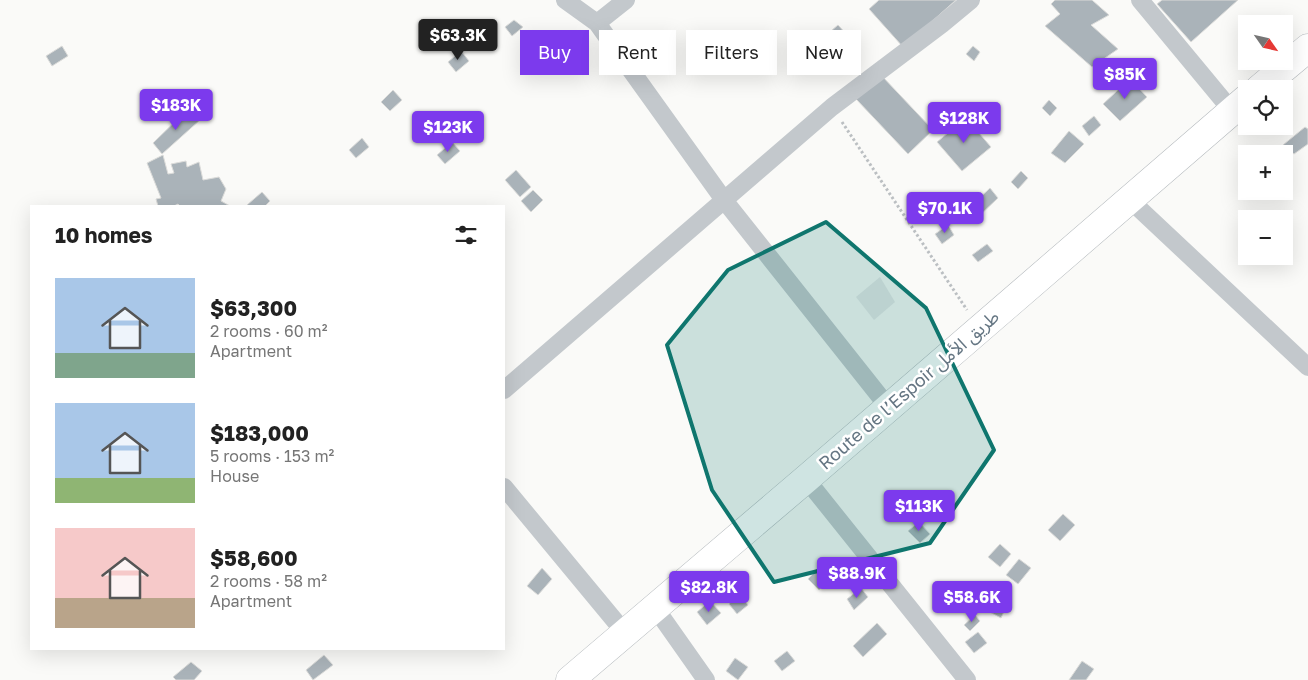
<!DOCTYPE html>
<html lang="en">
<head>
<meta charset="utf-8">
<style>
	:root { --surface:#fff; --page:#f2f2f2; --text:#222; --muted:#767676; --accent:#7c3aed }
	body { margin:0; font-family:"Golos Text","Noto Sans Arabic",sans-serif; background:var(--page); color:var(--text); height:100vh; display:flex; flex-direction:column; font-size:19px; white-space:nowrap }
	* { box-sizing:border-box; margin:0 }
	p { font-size:16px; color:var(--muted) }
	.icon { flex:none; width:28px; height:28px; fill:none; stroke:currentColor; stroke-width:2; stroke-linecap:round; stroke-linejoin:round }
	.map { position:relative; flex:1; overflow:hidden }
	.sheet { position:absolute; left:30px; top:205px; width:475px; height:445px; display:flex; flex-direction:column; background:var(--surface); border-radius:0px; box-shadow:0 5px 20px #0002 }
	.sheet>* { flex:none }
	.top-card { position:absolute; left:520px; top:30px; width:475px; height:45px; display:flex; gap:10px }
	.needle { width:32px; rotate:124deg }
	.tools { position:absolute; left:1238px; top:15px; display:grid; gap:10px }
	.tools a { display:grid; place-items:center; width:55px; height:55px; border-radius:0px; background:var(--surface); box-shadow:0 5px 20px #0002; font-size:25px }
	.price { position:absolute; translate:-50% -42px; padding:0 11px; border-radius:5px; background:var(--accent); color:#fff; font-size:16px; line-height:32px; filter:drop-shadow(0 1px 2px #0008) }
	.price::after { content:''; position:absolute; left:50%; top:30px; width:15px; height:11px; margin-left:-8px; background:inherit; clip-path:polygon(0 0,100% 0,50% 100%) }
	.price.active { background:#222; color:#fff }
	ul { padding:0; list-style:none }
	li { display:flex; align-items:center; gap:15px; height:125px; padding:0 25px }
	li span { display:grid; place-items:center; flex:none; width:140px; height:100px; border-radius:0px; color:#555 }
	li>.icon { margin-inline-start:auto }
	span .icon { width:60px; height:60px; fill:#fffc; stroke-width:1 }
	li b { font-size:21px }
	h2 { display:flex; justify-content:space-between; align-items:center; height:60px; padding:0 25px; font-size:21px }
	.pill { padding:0 18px; border-radius:0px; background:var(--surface); box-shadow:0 5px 20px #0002; font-size:18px; line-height:45px }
	.pill.active { background:var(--accent); color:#fff }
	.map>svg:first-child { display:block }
</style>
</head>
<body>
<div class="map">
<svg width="1308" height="680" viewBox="0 0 1308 680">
	<rect width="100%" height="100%" fill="#fafaf8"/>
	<path fill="#e8e9e9" d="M880 277 895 302 874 320 856 297Z"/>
	<path fill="#aab3b9" stroke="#dcdcda" d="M879 0H956L903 47 869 9Z
		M1055 0H1092L1109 15 1091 25 1118 49 1092 67 1045 26 1060 14 1051 4Z
		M1162 0H1238L1191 42 1157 4Z
		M514 20 523 27 512 36 505 27Z
		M838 25 848 36 840 42 831 31Z
		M62 46 68 56 52 66 46 56Z
		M973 46 980 52 974 61 966 54Z
		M461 51 469 61 456 72 448 62Z
		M881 75 933 130 908 154 856 99Z
		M1130 79 1147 97 1120 121 1103 104Z
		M393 90 402 100 390 111 381 102Z
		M1049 100 1057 108 1050 116 1042 108Z
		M189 108 200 120 162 154 153 143Z
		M1094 116 1101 125 1089 136 1082 126Z
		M966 118 991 147 962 171 937 142Z
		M1305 127 1308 129V144L1294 154 1283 145Z
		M1069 131 1084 144 1065 163 1051 153Z
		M362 138 369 147 356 158 349 150Z
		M452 142 460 151 445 164 437 155Z
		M163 155 168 174 174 173 171 164 186 161 187 167 199 162 203 180 219 177 226 189 221 201 230 206H180L178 204 174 206H158L156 199 161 198 147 163Z
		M516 170 531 187 520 197 505 180Z
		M1021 171 1028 178 1018 189 1011 182Z
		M990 188 998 198 978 217 969 208Z
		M533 190 543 200 531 212 521 201Z
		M262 192 270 201 265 206H249L247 205Z
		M948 225 954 235 942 244 935 234Z
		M987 244 993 251 978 262 972 255Z
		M1063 514 1075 525 1060 541 1048 530Z
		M919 522 930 534 920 543 908 531Z
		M1000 544 1011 554 1000 567 988 557Z
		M1019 559 1031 568 1018 584 1006 575Z
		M820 566 831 577 819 590 808 579Z
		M542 568 552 579 538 595 527 586Z
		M975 586 984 595 971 610 961 601Z
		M861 588 868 597 854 610 847 599Z
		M740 594 748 605 737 614 729 604Z
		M995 596 1008 603 1001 618 988 611Z
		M710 601 721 613 707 625 697 612Z
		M975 615 980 621 970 631 964 625Z
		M877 623 887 634 863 657 853 646Z
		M978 632 987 643 974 653 965 642Z
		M787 651 795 661 782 671 774 661Z
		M324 655 333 665 313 680 306 670Z
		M735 658 748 667 738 680 726 671Z
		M1082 661 1094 669 1086 680H1069Z
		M191 662 202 671 194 680H176L173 677Z"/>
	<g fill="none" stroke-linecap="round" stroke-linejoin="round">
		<defs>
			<path id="trunk" d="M1259 89 1308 48
				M570 680 806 479 1246 99"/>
		</defs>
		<use href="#trunk" stroke="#b4b9bd" stroke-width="29"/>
		<path stroke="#bbbfc2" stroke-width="3" stroke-dasharray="2.5 2.5" stroke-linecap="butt" d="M842 122 967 310"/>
		<path stroke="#c3c8cc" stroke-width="18" d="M565 0 597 23 724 200 889 408
			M1140 0 1232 111
			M597 23 626 0
			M1130 200 1308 367
			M504 390 832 107 942 24 971 0
			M806 479 967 680
			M504 487 625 633
			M656 609 706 680"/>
		<use href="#trunk" stroke="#fff" stroke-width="28"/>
	</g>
	<path fill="#0f766e" fill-opacity="0.2" stroke="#0f766e" stroke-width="4" stroke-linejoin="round" d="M826 222 926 308 994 450 930 543 774 582 712 490 667 345 728 270Z"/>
	<g text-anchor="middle" stroke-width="5" stroke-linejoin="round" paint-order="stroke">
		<g font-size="18" fill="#657683" stroke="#fff">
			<text transform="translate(909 390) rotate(-41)" y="6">Route de l’Espoir طريق الأمل</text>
		</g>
	</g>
</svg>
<div class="tools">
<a><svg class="needle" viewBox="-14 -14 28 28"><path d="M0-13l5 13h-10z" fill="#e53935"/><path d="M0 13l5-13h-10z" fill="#767676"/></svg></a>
<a><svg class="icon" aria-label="locate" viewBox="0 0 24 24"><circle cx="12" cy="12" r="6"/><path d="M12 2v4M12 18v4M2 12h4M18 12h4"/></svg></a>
<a>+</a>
<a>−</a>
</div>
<b class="price active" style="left:458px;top:61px">$63.3K</b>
<b class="price" style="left:1125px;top:100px">$85K</b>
<b class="price" style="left:176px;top:131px">$183K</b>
<b class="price" style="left:964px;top:144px">$128K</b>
<b class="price" style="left:448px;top:153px">$123K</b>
<b class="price" style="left:945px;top:234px">$70.1K</b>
<b class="price" style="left:919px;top:532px">$113K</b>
<b class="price" style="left:857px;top:599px">$88.9K</b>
<b class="price" style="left:709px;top:613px">$82.8K</b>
<b class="price" style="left:972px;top:623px">$58.6K</b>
<div class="top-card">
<a class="pill active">Buy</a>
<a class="pill">Rent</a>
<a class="pill">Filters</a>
<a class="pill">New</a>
</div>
<section class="sheet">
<h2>10 homes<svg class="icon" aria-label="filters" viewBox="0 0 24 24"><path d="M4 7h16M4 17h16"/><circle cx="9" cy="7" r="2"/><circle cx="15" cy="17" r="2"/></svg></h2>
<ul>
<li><span style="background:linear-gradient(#a9c7e8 75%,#7fa58c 0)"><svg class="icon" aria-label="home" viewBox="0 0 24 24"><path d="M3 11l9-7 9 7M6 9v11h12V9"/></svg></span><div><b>$63,300</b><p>2 rooms · 60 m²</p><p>Apartment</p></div></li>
<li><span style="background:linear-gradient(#a9c7e8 75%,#8fb573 0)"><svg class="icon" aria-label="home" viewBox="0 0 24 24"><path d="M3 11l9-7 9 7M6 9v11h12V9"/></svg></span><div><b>$183,000</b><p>5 rooms · 153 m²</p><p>House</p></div></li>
<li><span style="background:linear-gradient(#f6c9c9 70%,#b9a48a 0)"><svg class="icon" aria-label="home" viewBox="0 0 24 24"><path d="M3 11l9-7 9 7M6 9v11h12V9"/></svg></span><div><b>$58,600</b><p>2 rooms · 58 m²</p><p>Apartment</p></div></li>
</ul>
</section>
</div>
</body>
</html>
